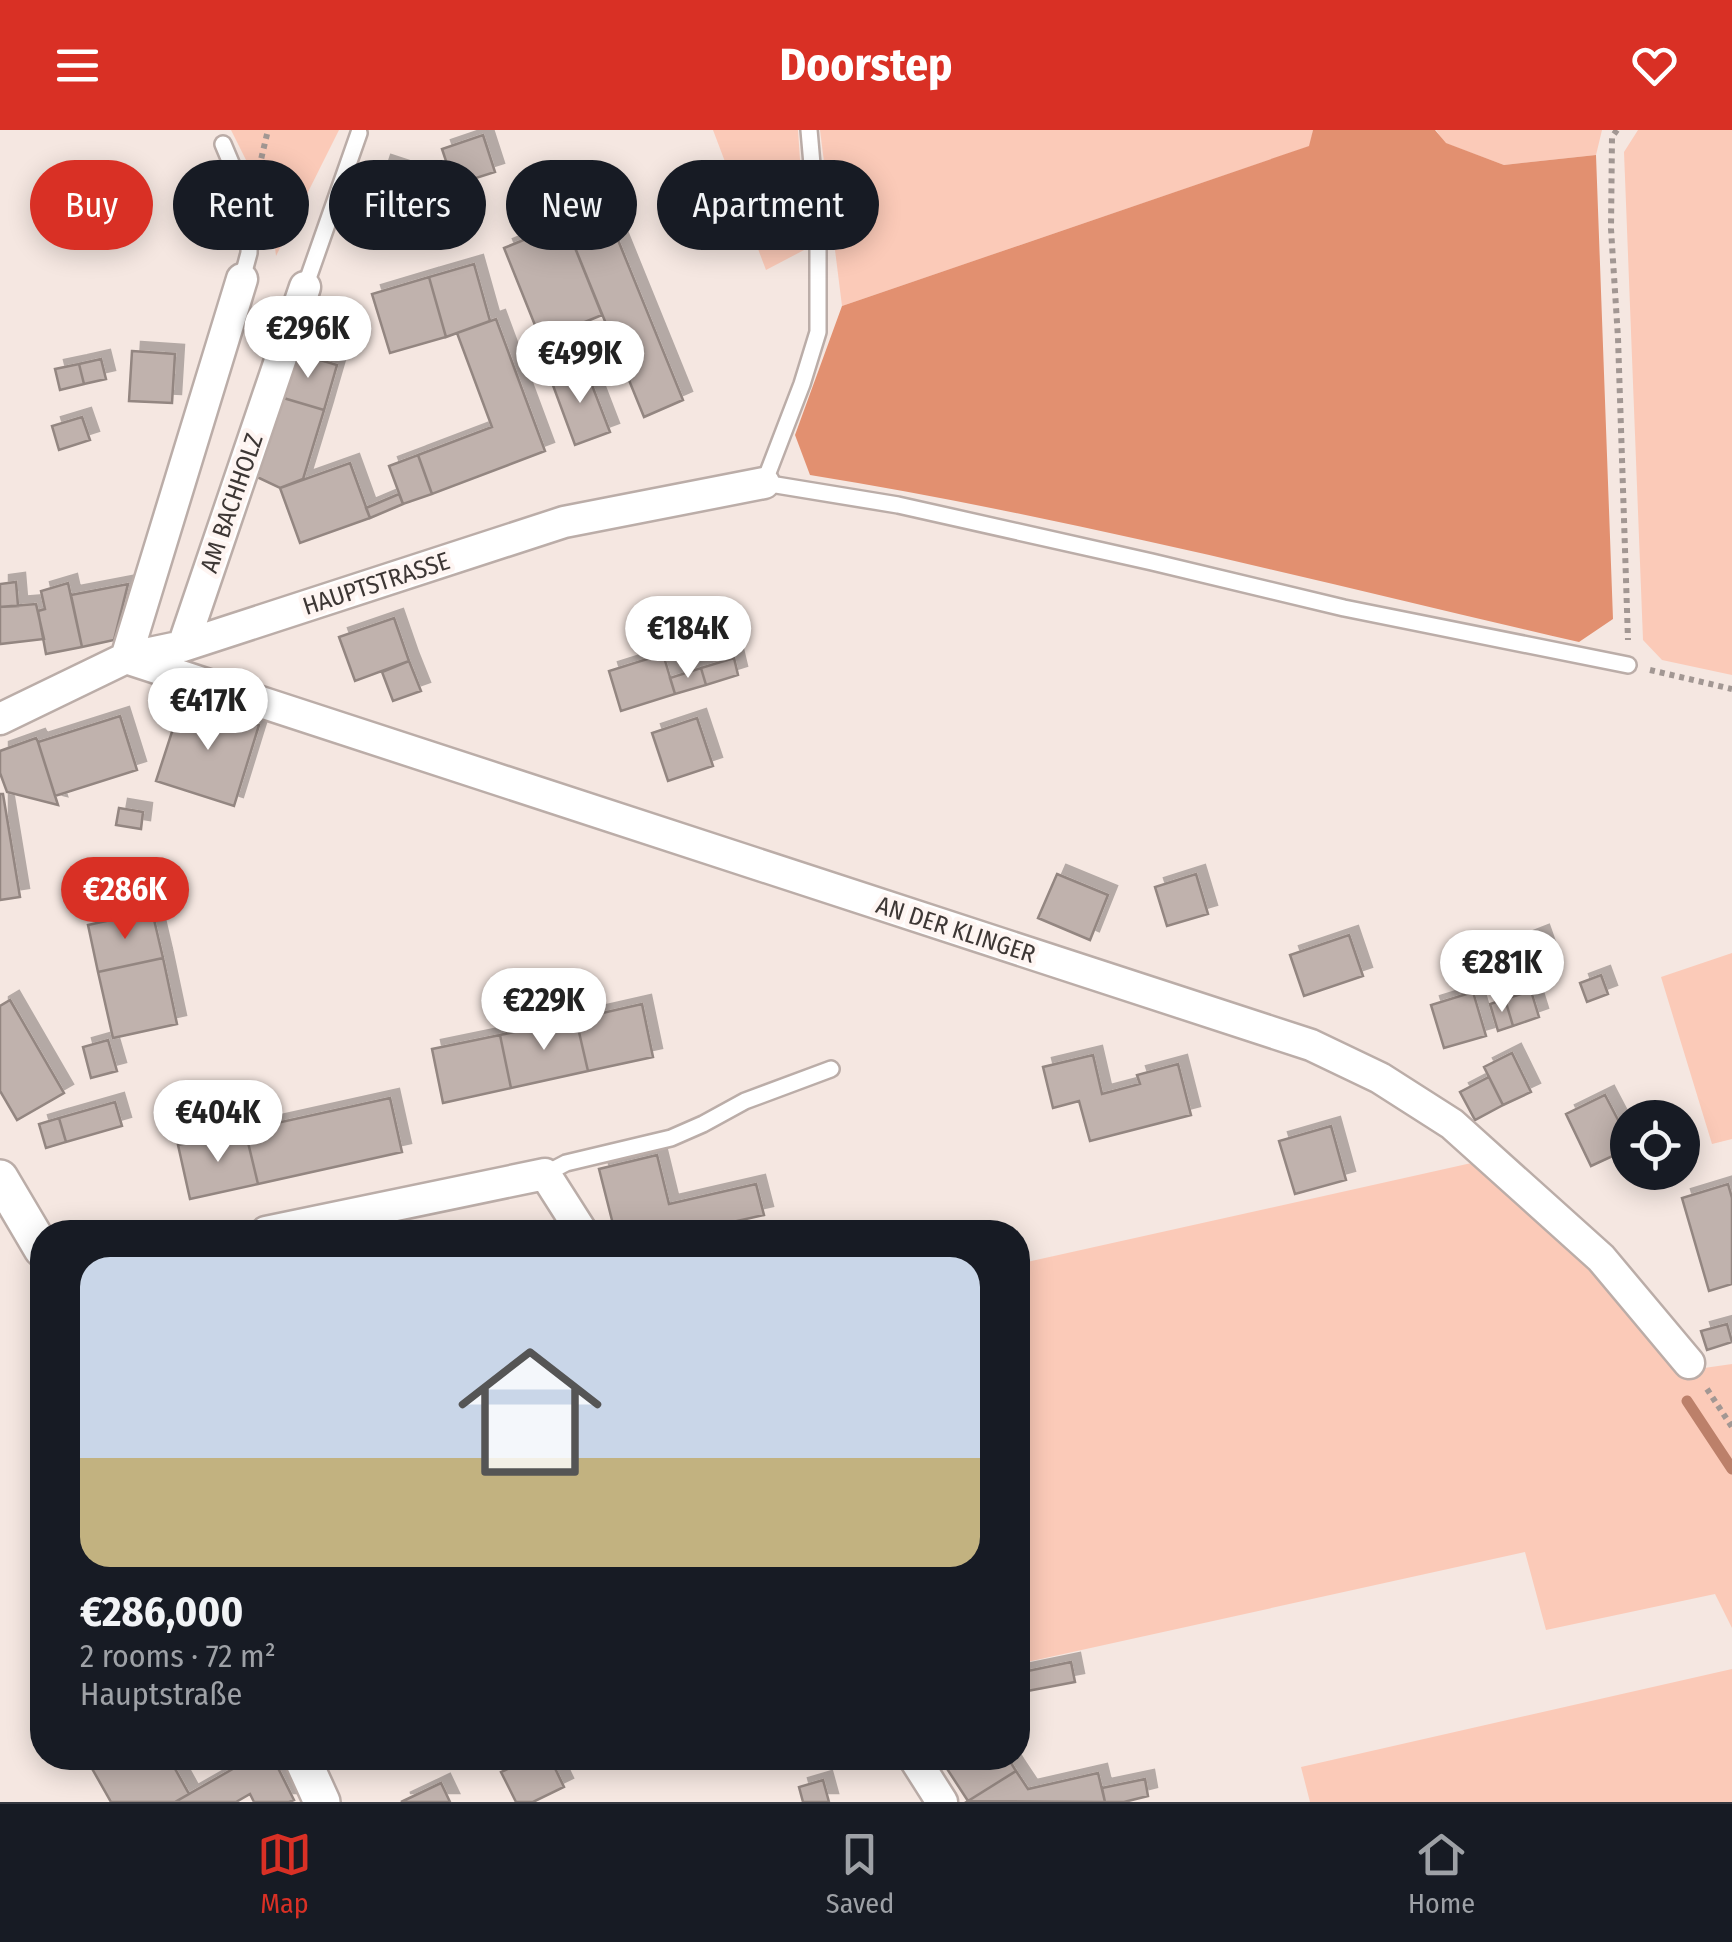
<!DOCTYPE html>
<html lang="en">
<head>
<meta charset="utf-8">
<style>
	:root { --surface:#171b24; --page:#242831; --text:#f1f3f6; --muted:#9ea1a6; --line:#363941; --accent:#d93025 }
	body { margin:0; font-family:"Fira Sans Condensed",sans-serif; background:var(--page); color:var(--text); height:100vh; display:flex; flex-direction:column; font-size:38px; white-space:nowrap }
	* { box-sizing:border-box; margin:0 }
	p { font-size:32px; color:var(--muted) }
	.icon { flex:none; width:55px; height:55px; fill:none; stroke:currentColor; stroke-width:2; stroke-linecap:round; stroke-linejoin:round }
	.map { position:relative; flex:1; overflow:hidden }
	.sheet { position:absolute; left:30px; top:1090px; width:1000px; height:550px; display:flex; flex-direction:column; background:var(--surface); border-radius:40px; box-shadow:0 5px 25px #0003 }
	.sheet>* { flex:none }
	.guide { position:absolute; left:30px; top:30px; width:1000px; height:90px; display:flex; gap:20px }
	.controls { position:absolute; left:1610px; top:970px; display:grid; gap:20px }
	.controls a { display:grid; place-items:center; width:90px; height:90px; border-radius:50%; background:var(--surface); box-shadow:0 5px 25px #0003; font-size:50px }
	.price { position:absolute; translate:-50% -85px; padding:0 22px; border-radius:35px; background:#fff; color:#222; font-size:32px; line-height:65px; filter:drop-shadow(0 2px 5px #0008) }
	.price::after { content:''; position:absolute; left:50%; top:60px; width:30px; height:22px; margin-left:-15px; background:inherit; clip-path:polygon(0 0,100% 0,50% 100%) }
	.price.active { background:var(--accent); color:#fff }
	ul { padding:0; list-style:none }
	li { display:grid; align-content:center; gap:20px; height:530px; padding:0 50px }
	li+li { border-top:2px solid var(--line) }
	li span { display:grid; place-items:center; height:310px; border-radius:30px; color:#555 }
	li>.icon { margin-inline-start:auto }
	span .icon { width:180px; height:180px; fill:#fffc; stroke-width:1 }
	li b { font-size:42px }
	.pill { padding:0 35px; border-radius:45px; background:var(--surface); box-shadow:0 5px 25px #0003; font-size:35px; line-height:90px }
	.pill.active { background:var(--accent); color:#fff }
	header { display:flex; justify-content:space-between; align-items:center; height:130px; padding:0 50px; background:var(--accent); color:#fff; font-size:45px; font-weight:700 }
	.dock { display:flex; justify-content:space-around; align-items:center; height:140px; border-top:2px solid var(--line); background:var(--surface); font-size:28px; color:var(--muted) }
	.dock a { display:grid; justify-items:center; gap:5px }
	.dock .active { color:var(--accent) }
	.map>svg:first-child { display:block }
</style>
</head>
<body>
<header><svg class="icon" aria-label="menu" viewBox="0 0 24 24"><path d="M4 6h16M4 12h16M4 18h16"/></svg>Doorstep<svg class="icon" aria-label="heart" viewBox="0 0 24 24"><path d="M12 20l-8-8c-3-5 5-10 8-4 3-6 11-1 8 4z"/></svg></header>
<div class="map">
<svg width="1732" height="1672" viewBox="0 0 1732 1672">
	<defs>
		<filter id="shadow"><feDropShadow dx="9" dy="-9" stdDeviation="0" flood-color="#0004"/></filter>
	</defs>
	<rect width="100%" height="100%" fill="#f5e7e1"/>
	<path fill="#fbcab8" d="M231 0H339L276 126 267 50 248 34Z
		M713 0H798L806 119 766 140Z
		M820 0H1313L1310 16 842 176Z
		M1436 0H1602L1596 25 1504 35 1445 13Z
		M1638 0H1732V545L1662 530 1643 510 1624 22Z
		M1732 823V1009L1712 1014 1661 847Z
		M1476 1032 1596 1136 1683 1241 1732 1234V1498L1715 1464 1546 1500 1525 1422 1018 1534V1134Z
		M1732 1539V1672H1310L1301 1637Z"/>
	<path fill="#e29070" d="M1313 0H1435L1446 13 1504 35 1596 25 1613 489 1579 512C1324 453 1069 387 810 345L795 305 842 176 1309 16Z"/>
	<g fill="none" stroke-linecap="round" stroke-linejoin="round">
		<path stroke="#bc806a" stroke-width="11" d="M1687 1271 1732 1339"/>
	</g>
	<path fill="#c0b2ad" stroke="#938681" stroke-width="2.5" filter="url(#shadow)" d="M483 5 495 42 454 55 442 19Z
		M382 34 431 50 415 102 365 87Z
		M605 78 683 270 644 287 565 93Z
		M565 93 602 185 541 210 504 118Z
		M474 134 490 191 446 207 429 147Z
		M429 147 446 207 390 223 372 164Z
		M496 189 545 321 432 364 418 325 492 297 457 203Z
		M571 198 585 237 556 248 541 210Z
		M132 221 175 224 172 273 129 271Z
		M293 222 337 235 324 280 280 267Z
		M101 229 106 249 84 254 79 234Z
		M79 234 84 254 60 260 55 239Z
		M585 237 610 302 575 315 551 250Z
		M280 267 324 280 303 349 280 358 257 347Z
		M82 287 90 310 59 320 52 296Z
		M418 325 432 364 403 374 389 336Z
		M350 333 370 388 300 413 280 358Z
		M399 364 403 374 370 388 366 378Z
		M16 452 18 476 0 477V454Z
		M68 453 82 517 46 524 38 481 45 479 41 461Z
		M128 454 114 510 82 517 71 465Z
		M36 474 44 509 0 514V477Z
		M394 488 409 531 355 551 339 507Z
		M663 524 675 564 621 581 609 541Z
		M734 528 738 545 706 555 701 538Z
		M409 531 421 561 393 571 382 542Z
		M701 538 706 555 675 564 670 548Z
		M182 571 259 595 234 676 156 651Z
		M120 586 137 640 55 666 38 612Z
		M697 588 713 636 668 651 652 603Z
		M36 608 38 612 58 675 7 662 0 643V621Z
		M0 664H3L20 767 0 770Z
		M119 678 143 682 141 699 116 695Z
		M1057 744 1108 765 1090 810 1038 788Z
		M1196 744 1208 784 1167 796 1155 757Z
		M152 781 163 828 98 842 88 795Z
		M1540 804 1546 821 1528 827 1522 811Z
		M1349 805 1363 846 1304 866 1290 825Z
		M1519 814 1530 848 1494 859 1484 825Z
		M1472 823 1477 839 1460 845 1455 829Z
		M163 828 177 894 113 908 98 842Z
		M1601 845 1608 864 1587 872 1580 853Z
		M1531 861 1539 887 1513 896 1505 869Z
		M1473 862 1486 906 1444 918 1431 875Z
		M1505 869 1513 896 1498 901 1490 874Z
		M10 870 64 963 17 990 0 961V876Z
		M642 874 653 927 588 941 576 889Z
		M576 889 588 941 511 958 500 905Z
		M500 905 511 958 443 973 432 919Z
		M108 910 117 941 91 948 83 917Z
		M1512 923 1531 962 1503 975 1484 937Z
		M1093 925 1102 964 1140 954 1137 945 1178 934 1191 985 1090 1011 1079 971 1053 978 1043 937Z
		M1489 947 1503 975 1475 990 1460 962Z
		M1605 965 1628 1009V1019L1591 1036 1566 984Z
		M390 968 402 1022 258 1054 245 1000Z
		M115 972 122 996 66 1012 59 988Z
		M59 988 66 1012 46 1018 39 994Z
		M1331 996 1346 1050 1295 1064 1279 1011Z
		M245 1000 258 1054 190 1069 178 1015Z
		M657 1025 669 1074 756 1054 764 1085 688 1102H615L599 1039Z
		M1728 1054 1732 1068V1154L1709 1161 1682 1068Z
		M1727 1194 1732 1212 1707 1220 1701 1201Z
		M1071 1532 1075 1552 1022 1562 1018 1543Z
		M86 1628H169L189 1664 175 1672H111Z
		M252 1628H273L294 1670 289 1672H254L250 1664 236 1672H175Z
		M531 1628H550L564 1657 533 1672H516L501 1642Z
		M940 1628H1008L1016 1641 968 1671Z
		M1016 1641 1028 1659 1098 1643 1105 1672 968 1671Z
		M1145 1649 1148 1666 1124 1672H1105L1102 1658Z
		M823 1650 829 1672H803L799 1657Z
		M441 1653 450 1672H401Z"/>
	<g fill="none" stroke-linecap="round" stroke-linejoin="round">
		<defs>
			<path id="service" d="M809 0 818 103V202L802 254 764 353 898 375 1152 432 1344 478 1628 535
				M223 14 250 78 249 123 242 149
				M305 157 359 3
				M545 1044 566 1033 671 1008 703 994 745 971 831 939"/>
			<path id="minor" d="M183 516 305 157
				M126 528 1311 915 1380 948 1452 994 1601 1128 1689 1233
				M126 528 242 149
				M0 589 126 528 183 516 564 392 764 353
				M266 1102 545 1044 582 1102
				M914 1628 942 1672"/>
			<path id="tertiary" d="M0 1048 42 1119
				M302 1628 322 1672"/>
		</defs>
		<use href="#service" stroke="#bbada8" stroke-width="20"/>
		<use href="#minor" stroke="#bbada8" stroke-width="35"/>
		<use href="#tertiary" stroke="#bbada8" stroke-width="40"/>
		<path stroke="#a29793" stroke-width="6" stroke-dasharray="5 5" stroke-linecap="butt" d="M1617 0 1612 7 1611 99 1618 208 1628 510
			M259 38 268 0
			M1650 540 1732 559
			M1707 1259 1732 1297"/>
		<use href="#service" stroke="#fff" stroke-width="15"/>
		<use href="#minor" stroke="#fff" stroke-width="30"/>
		<use href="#tertiary" stroke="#fff" stroke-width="35"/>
	</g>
	<g text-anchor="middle" stroke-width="9" stroke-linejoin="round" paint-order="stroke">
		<g font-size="25" fill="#3d3735" stroke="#fef5f2">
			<text transform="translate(231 373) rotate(-71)" y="9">AM BACHHOLZ</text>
			<text transform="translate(376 453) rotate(-18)" y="9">HAUPTSTRASSE</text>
			<text transform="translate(956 799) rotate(18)" y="9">AN DER KLINGER</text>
		</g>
	</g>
</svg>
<div class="controls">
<a><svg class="icon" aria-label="locate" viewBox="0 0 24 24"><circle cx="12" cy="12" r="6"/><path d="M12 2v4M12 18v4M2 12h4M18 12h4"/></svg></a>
</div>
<b class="price" style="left:308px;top:251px">€296K</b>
<b class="price" style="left:580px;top:276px">€499K</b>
<b class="price" style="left:688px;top:551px">€184K</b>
<b class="price" style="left:208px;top:623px">€417K</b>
<b class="price active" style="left:125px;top:812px">€286K</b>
<b class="price" style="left:1502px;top:885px">€281K</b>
<b class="price" style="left:544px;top:923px">€229K</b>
<b class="price" style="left:218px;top:1035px">€404K</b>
<div class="guide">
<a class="pill active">Buy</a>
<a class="pill">Rent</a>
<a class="pill">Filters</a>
<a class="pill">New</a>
<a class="pill">Apartment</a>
</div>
<section class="sheet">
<ul>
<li><span style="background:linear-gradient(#c9d6e8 65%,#c2b280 0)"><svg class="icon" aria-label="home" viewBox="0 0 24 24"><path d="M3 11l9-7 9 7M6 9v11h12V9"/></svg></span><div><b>€286,000</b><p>2 rooms · 72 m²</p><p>Hauptstraße</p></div></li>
</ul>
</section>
</div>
<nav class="dock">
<a class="active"><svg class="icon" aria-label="map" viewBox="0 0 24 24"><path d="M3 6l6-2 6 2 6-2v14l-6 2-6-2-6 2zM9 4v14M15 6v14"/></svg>Map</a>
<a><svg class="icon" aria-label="saved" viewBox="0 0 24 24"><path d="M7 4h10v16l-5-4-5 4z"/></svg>Saved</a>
<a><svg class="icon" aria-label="home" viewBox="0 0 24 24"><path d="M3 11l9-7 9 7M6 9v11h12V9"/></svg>Home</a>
</nav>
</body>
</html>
